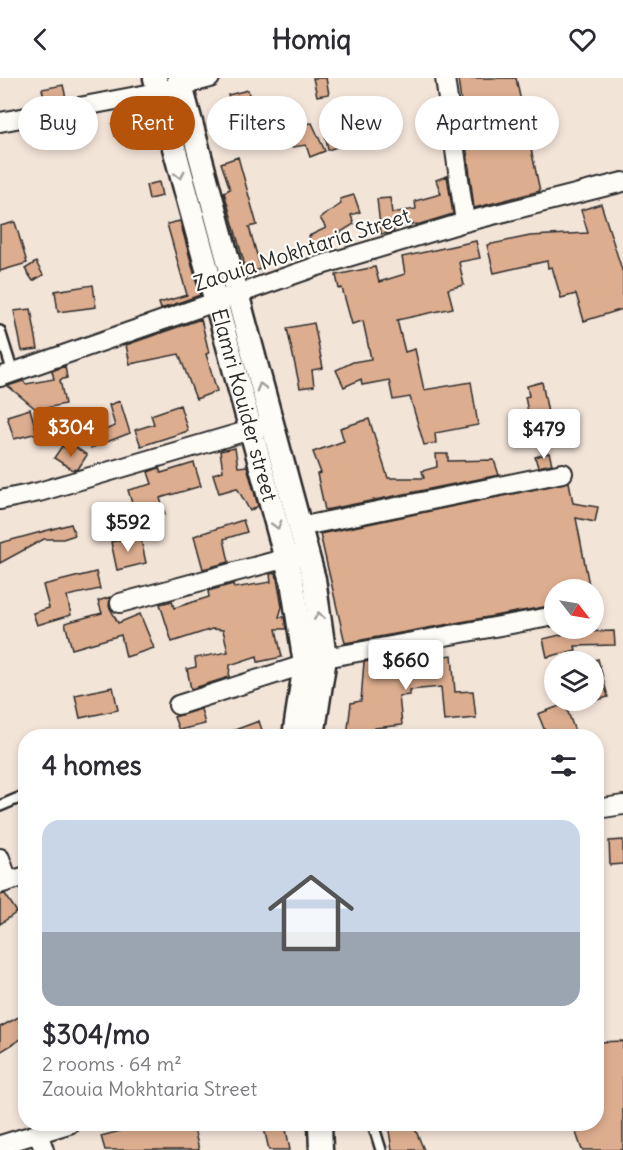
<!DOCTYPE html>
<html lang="en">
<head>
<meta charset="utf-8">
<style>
	:root { --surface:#fff; --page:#f2f2f3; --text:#2b2b33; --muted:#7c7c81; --accent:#b45309 }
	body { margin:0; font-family:Delius,sans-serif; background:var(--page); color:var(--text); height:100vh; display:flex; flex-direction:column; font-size:22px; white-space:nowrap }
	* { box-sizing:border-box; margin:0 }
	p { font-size:20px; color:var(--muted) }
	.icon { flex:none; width:33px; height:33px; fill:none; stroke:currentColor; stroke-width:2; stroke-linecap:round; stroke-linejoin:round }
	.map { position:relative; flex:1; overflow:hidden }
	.panel { position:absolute; left:18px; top:651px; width:586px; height:402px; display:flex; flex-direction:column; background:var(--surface); border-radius:24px; box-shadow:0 3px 9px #0003 }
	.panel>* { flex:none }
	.top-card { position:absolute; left:18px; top:18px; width:588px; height:54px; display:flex; gap:12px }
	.needle { width:39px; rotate:121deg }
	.controls { position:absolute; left:544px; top:501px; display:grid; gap:12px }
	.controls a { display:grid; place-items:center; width:60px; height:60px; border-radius:50%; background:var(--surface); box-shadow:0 3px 9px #0003; font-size:30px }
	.price { position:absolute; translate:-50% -51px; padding:0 14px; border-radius:6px; background:#fff; color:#222; font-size:20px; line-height:39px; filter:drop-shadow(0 2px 3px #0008) }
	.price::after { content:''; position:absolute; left:50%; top:36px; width:18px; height:14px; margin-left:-9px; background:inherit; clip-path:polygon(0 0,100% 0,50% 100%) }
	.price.current { background:var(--accent); color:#fff }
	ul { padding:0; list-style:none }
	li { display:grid; align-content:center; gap:12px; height:318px; padding:0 24px }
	li span { display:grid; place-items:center; height:186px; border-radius:18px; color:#555 }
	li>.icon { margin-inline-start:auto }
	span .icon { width:108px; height:108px; fill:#fffc; stroke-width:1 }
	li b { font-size:26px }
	h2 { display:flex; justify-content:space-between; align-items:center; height:72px; padding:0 24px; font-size:26px }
	.tag { padding:0 21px; border-radius:27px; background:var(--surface); box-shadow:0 3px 9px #0003; font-size:21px; line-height:54px }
	.tag.current { background:var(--accent); color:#fff }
	header { display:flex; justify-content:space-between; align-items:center; height:78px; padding:0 24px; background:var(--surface); font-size:27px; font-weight:700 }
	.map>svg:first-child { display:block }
</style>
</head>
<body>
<header><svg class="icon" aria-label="back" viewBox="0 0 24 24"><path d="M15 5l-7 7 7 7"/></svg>Homiq<svg class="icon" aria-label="heart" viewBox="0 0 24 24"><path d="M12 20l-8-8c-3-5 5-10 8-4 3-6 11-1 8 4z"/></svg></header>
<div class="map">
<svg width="623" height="1072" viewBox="0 0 623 1072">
	<rect width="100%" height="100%" fill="#f3e4d8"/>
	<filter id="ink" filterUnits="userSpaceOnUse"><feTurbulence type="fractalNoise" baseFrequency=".0167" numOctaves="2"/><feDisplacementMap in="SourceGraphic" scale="12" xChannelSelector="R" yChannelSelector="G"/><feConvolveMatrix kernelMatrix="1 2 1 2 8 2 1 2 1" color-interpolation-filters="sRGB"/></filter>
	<g filter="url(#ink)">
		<path fill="#ddad8f" stroke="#2b2b2b" stroke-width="1.5" d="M313 0H326L329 16 317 18Z
			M458 0H516L540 113 474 130Z
			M63 7 66 20 45 24 42 11Z
			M248 12 252 29 285 19 294 47 312 45 325 73 310 79 306 67 272 72V67L267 68 266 37 240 46 242 53 215 58 211 40 232 35 228 17Z
			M124 42 128 54 115 58 112 46Z
			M370 52 371 57 328 72 325 57Z
			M238 79 257 147 249 149 261 191 247 195 224 114 230 111 221 85Z
			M447 98 453 136 420 146 393 148 394 154 381 156 377 121 390 120 392 135 416 131 415 123 441 116 436 102Z
			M159 104 162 118 149 121 146 107Z
			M354 117 360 134 351 137 354 146 314 171 309 158 326 150 320 140 341 126 340 121Z
			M601 126 623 195V231L584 243 576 216 561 220 552 189 548 190 547 183 494 195 487 167 530 158 588 155 581 132Z
			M180 143 200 217 161 231 159 225 187 217 167 146Z
			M15 144 27 185 0 193V148Z
			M476 163 480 180 459 184 464 207 448 211 453 230 397 242 405 274 415 271 424 312 471 304 478 347 435 355 436 365 424 367 410 319 393 322 389 302 362 307 361 301 344 309 336 292 353 284 371 281 363 243 352 246 342 210 339 211 336 197 375 189 379 204 405 196 402 179Z
			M36 184 43 197 33 203 25 191Z
			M93 207 96 229 58 234 55 213Z
			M31 231 38 271 22 273 14 233Z
			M201 241 209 275 206 276 217 313 196 321 179 276 130 286 126 267Z
			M314 245 323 290 312 292 314 308 300 310 287 250Z
			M65 288 67 300 60 302 65 326 37 332 8 308 23 303 26 306 54 301 52 293Z
			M542 304 549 340 530 344 525 319 529 318 527 308Z
			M120 323 130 355 91 370 87 359 115 348 109 327Z
			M180 327 188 353 141 368 135 352 154 346 151 337Z
			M30 331 37 355 14 361 7 338Z
			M369 341 388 400H424L422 393 437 389 436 376H448V383L494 382 499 397 325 432 317 396 321 395 313 374 344 363 340 350Z
			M62 368 72 374 75 369 87 377 78 391 73 392 54 380Z
			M235 370 238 389 247 388 258 428 250 433 237 410 219 415 213 396 223 393 220 373Z
			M549 375 552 386 538 389 535 379Z
			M194 385 201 408 160 420 165 436 147 441 144 429 134 432 128 412 152 406 148 394 159 390 161 395Z
			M569 404 573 425 598 429 595 444 576 440 590 512H555V527L345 565 320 456Z
			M243 442 247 454 224 461 229 484 203 491 194 458Z
			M71 446 75 457 63 461H44L0 485V465Z
			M140 457 146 485 117 492 111 464Z
			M96 494 100 511 67 518 71 537 37 547 33 535 49 530 43 507Z
			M276 495 282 529 279 539H284L286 551H276L282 579 258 584 257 578 230 587 229 599 191 611 187 591 196 589 195 580 228 574 223 552 212 551 172 564 160 526 172 523 174 530 209 519 208 513 233 506 234 510 271 504 270 496Z
			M110 519 109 528 118 545 140 536 154 570 126 579 121 557 72 571 65 545 102 535 98 523Z
			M614 553 615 567 575 568 576 572 547 579 543 561 573 554Z
			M435 571 436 579 452 577 455 614 473 613 476 640 444 643 441 609 410 612V617L399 618 402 647 375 650 374 655 366 654V658H347L351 625 361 623 364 584Z
			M598 581 608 619 594 623V582Z
			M113 609 118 632 80 640 75 617Z
			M565 626 576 656 547 658 538 636Z
			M201 631 205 646 179 652 174 639Z
			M259 643 264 658H221V657Z
			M623 762V786L610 787 609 763Z
			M5 816 17 834 0 846V817Z
			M26 935V958L0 974V949Z
			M623 963V1072H582L573 1046H597V964Z
			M118 1046H193L199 1072H105L101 1058 120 1053Z
			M263 1046H285L290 1072H269Z
			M388 1046H413L424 1072H392Z"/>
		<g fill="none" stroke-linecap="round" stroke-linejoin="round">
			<defs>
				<path id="service" d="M0 253 13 295
					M0 728 26 717
					M373 1046 381 1072"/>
				<path id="minor" d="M445 0 465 144
					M0 44 158 14 210 0
					M0 299 315 189 465 144 623 104
					M0 422 39 414 264 348
					M299 449 563 395
					M120 525 298 477
					M178 627 325 580 555 538
					M597 731 623 727
					M0 780 8 803
					M0 806 26 798
					M38 1055 44 1072
					M0 1067 69 1046"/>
				<g id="tertiary">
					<path id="s1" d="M155 0 292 503 305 586 294 658"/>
					<path d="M179 0 314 501 325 580 313 658"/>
					<path d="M320 1046 321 1072"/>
				</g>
			</defs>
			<use href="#service" stroke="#2b2b2b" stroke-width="14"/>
			<use href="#minor" stroke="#2b2b2b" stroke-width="22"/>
			<use href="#tertiary" stroke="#2b2b2b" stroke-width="27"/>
			<use href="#service" stroke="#fdfcf7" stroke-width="9"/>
			<use href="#minor" stroke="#fdfcf7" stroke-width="18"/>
			<use href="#tertiary" stroke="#fdfcf7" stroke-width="22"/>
		</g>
		<defs><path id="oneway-chevron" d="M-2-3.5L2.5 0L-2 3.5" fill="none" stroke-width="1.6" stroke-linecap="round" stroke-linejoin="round" transform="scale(1.5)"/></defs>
		<g stroke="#9e9e9b">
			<use href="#oneway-chevron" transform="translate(180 97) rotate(75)"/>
			<use href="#oneway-chevron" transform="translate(261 309) rotate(-106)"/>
			<use href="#oneway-chevron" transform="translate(277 447) rotate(74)"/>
			<use href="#oneway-chevron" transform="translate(319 538) rotate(-98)"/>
		</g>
	</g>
	<g text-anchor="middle" stroke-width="4.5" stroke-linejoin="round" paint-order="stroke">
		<g font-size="21" fill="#2b2b2b" stroke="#fdfcf7">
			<text transform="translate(302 172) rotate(-18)" y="7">Zaouia Mokhtaria Street</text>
			<text dy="7" stroke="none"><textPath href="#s1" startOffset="339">Elamri Kouider street</textPath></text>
		</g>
	</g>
</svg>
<div class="controls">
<a><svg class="needle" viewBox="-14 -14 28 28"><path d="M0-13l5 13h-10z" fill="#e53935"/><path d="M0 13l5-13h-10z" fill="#7c7c81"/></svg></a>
<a><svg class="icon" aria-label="layers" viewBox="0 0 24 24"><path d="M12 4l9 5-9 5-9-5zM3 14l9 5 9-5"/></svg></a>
</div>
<b class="price current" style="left:71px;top:380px">$304</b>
<b class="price" style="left:544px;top:382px">$479</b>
<b class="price" style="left:128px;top:475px">$592</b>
<b class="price" style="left:406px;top:613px">$660</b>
<div class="top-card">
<a class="tag">Buy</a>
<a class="tag current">Rent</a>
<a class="tag">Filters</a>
<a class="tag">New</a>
<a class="tag">Apartment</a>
</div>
<section class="panel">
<h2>4 homes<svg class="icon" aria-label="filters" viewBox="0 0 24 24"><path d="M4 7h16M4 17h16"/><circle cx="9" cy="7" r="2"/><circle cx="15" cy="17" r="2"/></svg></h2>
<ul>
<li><span style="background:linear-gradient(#c9d6e8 60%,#9aa5b1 0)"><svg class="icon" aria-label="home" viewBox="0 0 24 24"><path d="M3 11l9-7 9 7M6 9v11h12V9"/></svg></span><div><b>$304/mo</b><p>2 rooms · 64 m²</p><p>Zaouia Mokhtaria Street</p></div></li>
</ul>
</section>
</div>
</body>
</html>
